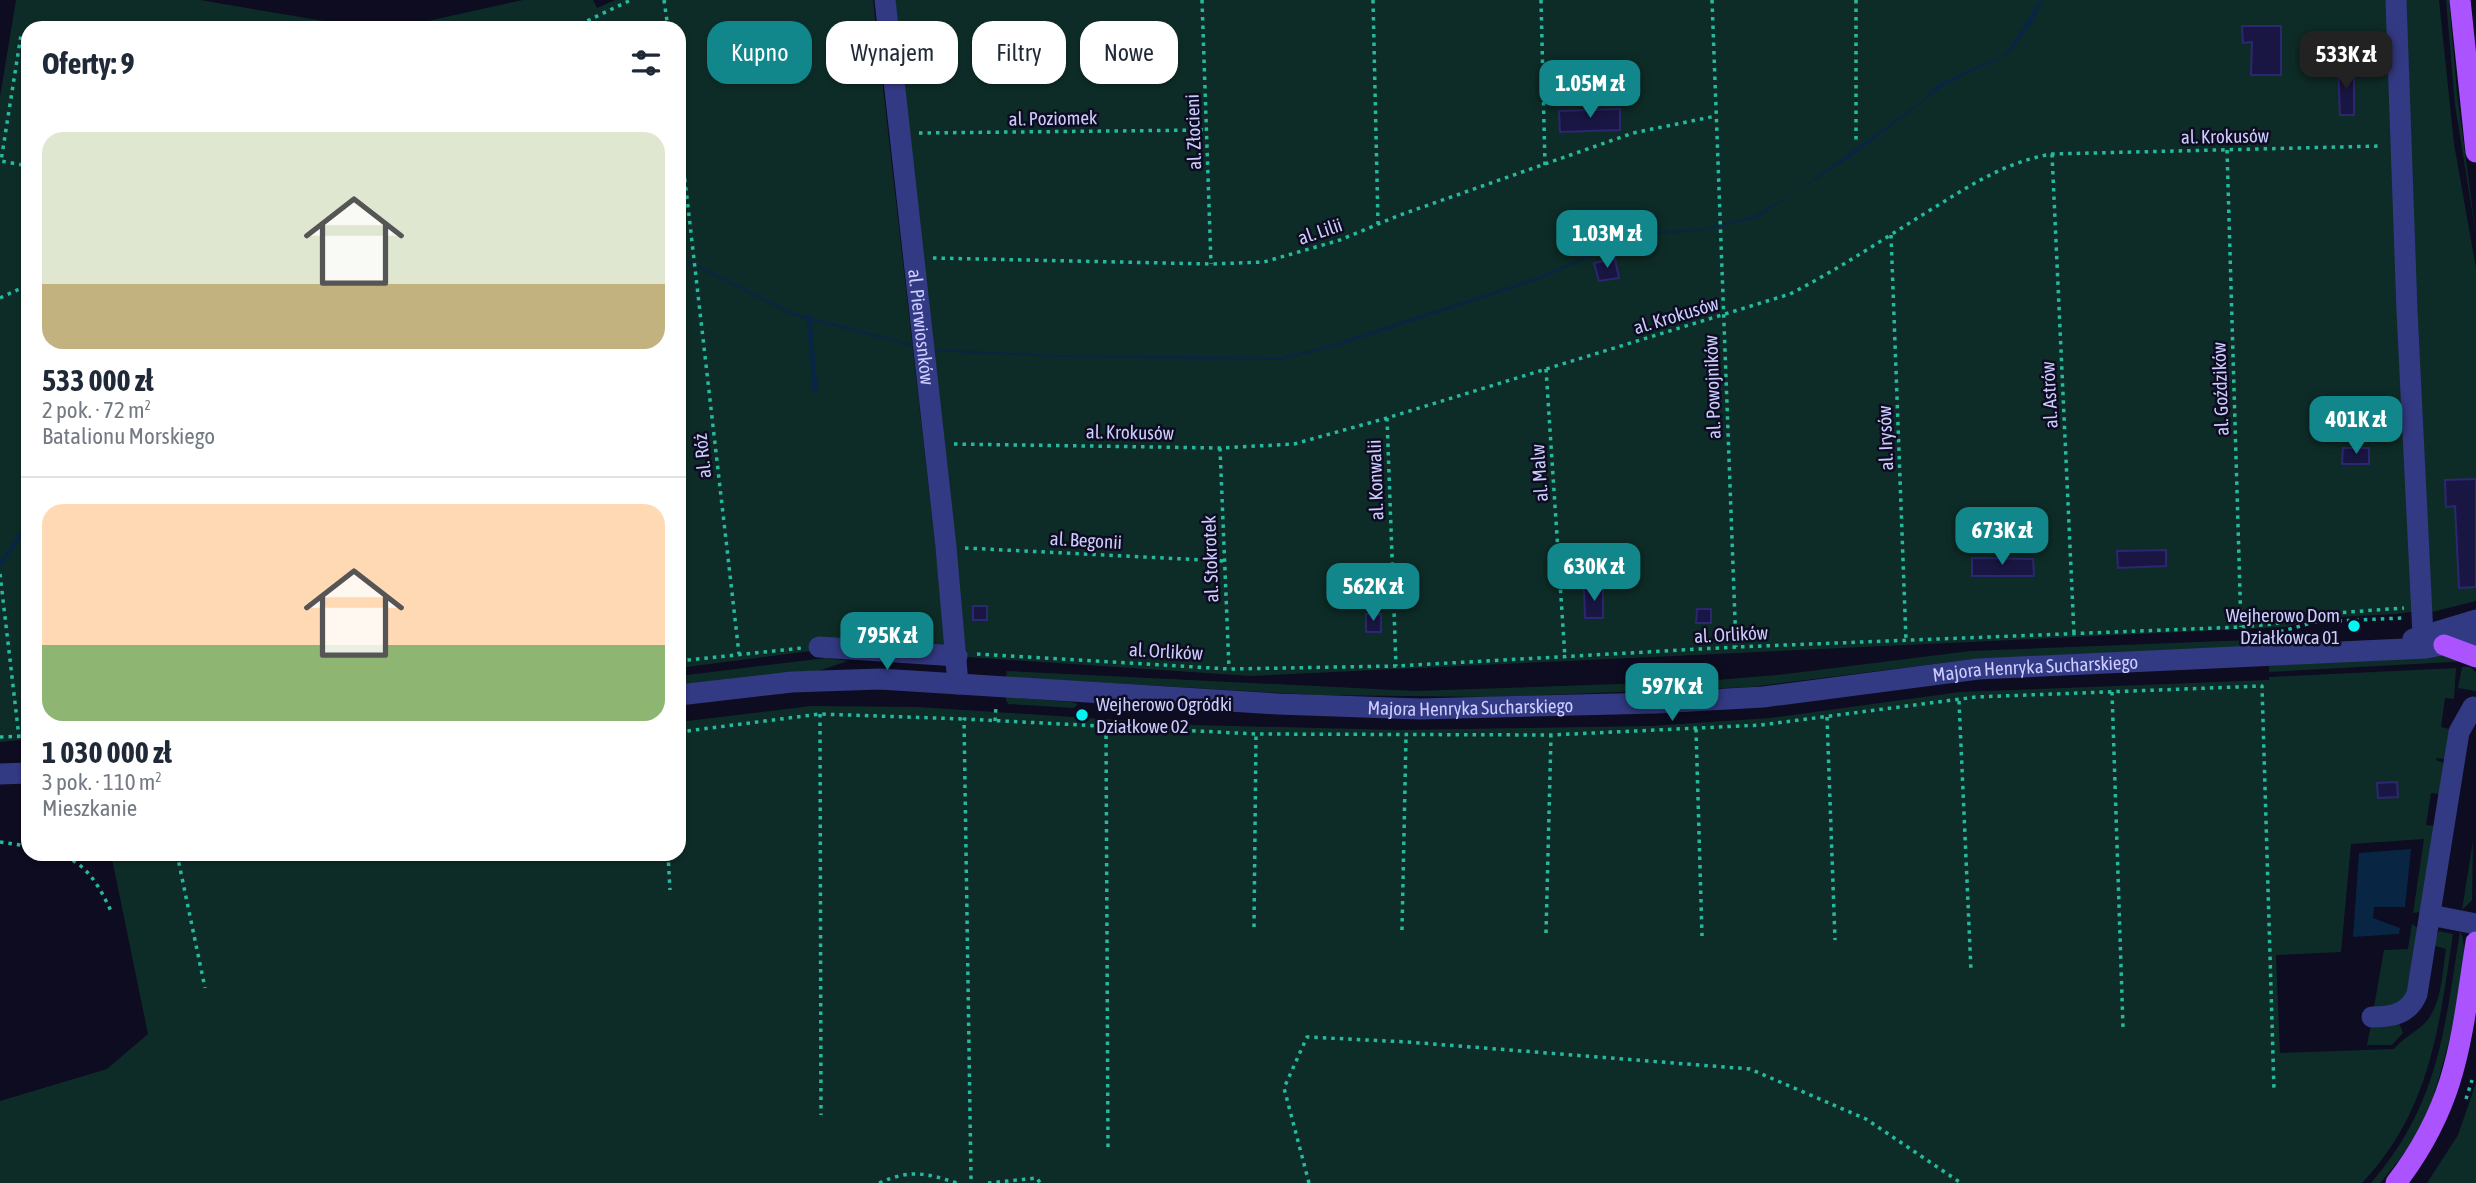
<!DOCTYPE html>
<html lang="pl">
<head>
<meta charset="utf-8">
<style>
	:root { --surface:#fff; --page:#f2f2f3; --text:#1f2937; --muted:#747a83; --line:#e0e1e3; --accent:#11868b }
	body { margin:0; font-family:"Asap Condensed",sans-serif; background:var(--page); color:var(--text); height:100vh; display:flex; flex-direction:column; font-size:26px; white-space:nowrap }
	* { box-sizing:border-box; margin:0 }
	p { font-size:23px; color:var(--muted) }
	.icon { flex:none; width:38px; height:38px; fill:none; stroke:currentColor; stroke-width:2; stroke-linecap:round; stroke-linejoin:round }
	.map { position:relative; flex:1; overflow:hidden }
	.side { position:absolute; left:21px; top:21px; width:665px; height:840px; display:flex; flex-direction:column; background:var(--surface); border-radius:21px; box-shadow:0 2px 5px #0004 }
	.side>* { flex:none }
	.hud { position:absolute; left:707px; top:21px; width:665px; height:63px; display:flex; gap:14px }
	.price { position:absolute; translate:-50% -60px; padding:0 16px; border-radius:14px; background:var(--accent); color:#fff; font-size:23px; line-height:46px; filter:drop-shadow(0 2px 4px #0008) }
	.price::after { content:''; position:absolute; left:50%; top:42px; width:21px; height:16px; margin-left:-10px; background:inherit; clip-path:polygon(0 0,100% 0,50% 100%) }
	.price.current { background:#222; color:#fff }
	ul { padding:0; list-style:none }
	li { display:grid; align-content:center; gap:14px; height:371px; padding:0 21px }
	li+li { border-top:2px solid var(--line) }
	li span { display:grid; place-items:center; height:217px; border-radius:21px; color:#555 }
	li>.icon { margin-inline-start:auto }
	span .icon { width:126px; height:126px; fill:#fffc; stroke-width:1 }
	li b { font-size:30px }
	h2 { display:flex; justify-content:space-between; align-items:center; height:84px; padding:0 21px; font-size:30px }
	.pill { padding:0 24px; border-radius:21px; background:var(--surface); box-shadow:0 2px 5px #0004; font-size:24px; line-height:63px }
	.pill.current { background:var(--accent); color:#fff }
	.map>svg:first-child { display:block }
</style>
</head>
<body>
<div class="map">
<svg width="2476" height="1183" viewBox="0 0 2476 1183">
	<rect width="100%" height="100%" fill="#0d0c21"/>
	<path fill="#0e2c27" d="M16 0H200L336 23 428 21 523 0H593L597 8 615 0H873L947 648 819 650 679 668V28H28V739L0 742V97Z
		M890 0H2439L2454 144 2476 268V601L2432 612 2429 609 2397 614 2318 618 2286 627 1251 676 967 657V650H963Z
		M2446 0H2449L2457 93 2476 235 2455 105Z
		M2300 638 2266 647 1974 659 1751 687 1494 697 1317 695 1006 677 1007 671 1416 691 1704 681 1777 675 1970 651Z
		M2432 653 2470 661 2269 672V666Z
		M826 658 848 661 815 672 679 685V676Z
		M2462 667H2470L2476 672V691L2458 688Z
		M2456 668 2454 699 2445 698 2441 727 2449 729 2445 759 2437 758 2436 760 2444 763 2439 794 2431 793 2426 825 2434 826 2421 912 2413 913 2424 839 2351 844 2341 952 2276 955 2280 1053 2394 1049C2403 1038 2414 1033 2424 1024 2442 1006 2442 973 2446 949L2432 945 2439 931 2453 934C2439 1028 2430 1111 2362 1183H0V1101L107 1069 148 1034 111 854H679V722L811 706 918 707 1195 725 1398 730 1651 726 1770 718 1960 692 2269 680V677Z
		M1005 697 1071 702 1078 704 1074 708 1008 704Z
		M2473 841 2472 900 2462 910Z
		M2412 924 2419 929 2406 996 2393 1006 2374 1007 2384 950 2408 949Z
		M2460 932C2476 951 2438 1090 2426 1116 2415 1140 2398 1163 2380 1183H2371C2439 1104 2444 1031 2460 932Z
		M2399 1023 2403 1033 2392 1045H2367L2371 1024Z
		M2476 1083V1183H2427L2458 1135Z"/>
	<path fill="#082544" d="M2040 0H2043L2033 22 2009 54 1943 86 1851 157 1756 218 1706 230 1639 236 1535 281 1334 347 1281 360 1057 357 931 351 794 316 687 262 679 261 686 259 794 313 931 349 1055 355 1283 357 1327 346 1535 278 1639 234 1706 228 1753 216 1796 192 1923 100 1938 84 2006 54Z
		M28 521V528L0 568V561Z
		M2411 849 2405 907H2374L2373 918 2400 928 2399 934 2353 937 2359 853Z"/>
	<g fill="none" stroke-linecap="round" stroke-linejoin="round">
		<path stroke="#082544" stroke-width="5" d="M809 318 815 391"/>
	</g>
	<path fill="#1a1644" stroke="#2c2771" stroke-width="2" d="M2242 26H2281V75H2251L2252 42 2243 43Z
		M937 46V66H918L917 47Z
		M2338 69H2354V115H2340Z
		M1620 109V130L1560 132 1559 111Z
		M1615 259 1619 278 1599 281 1594 263Z
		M2343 448H2369V464H2342Z
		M2476 479V587L2459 588 2455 506 2446 507 2445 480Z
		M2166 550V566L2118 568 2117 551Z
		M1972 558 2033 559 2034 576H1972Z
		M1584 589H1603V618H1585Z
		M973 606H987V620H973Z
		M1697 609H1711V623H1696Z
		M1366 614H1381V632H1366Z
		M2397 782 2398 797 2378 798 2377 783Z"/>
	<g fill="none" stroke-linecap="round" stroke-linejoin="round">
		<path stroke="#25ba9f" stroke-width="3.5" stroke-dasharray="3.5 5" stroke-linecap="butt" d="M664 0 668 28
			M1202 0 1211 264
			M1373 0 1378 224
			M1541 0 1545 165
			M1712 0 1736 647
			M1856 0V144
			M572 28 631 0
			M28 36 21 35 1 161 28 166
			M679 128 739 654
			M919 133 1207 130
			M2227 150 2241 627
			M2052 154 2074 634
			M1891 235 1906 641
			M933 258 1211 264 1264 262 1340 240 1400 215 1633 133 1716 116
			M0 298 28 285
			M1546 369 1565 658
			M1387 418 1396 666
			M954 444 1220 448 1294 444 1387 418 1790 294C1837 270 1882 240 1927 212 1968 187 2004 162 2052 154L2381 146
			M1220 448 1229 669
			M965 548 1224 561
			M0 574 19 737
			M2272 634 2315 622 2402 618
			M977 654 1229 669 1396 666 1736 647 2241 627 2274 624 2321 614 2404 608
			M679 661 802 648
			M2112 692 2123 1027
			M1959 701 1971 971
			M820 714 821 1115
			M1827 717 1835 940
			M995 721 996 706
			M1106 727 1108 1152
			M1696 729 1702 936
			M679 732 820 714 964 719
			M0 737 28 736
			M0 842 28 846
			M57 854C87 862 99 886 112 913
			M177 854 205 988
			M668 854 670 890
			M1254 927 1256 734
			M1402 930 1406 737
			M1546 933 1551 735
			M2466 1099 2472 1080
			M971 1179 964 719 1256 734 1551 735 1761 725 1976 697 2262 686 2274 1090
			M879 1183C911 1169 925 1173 957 1183
			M988 1183 1037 1178 1040 1183
			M1309 1183 1284 1088 1307 1037 1408 1042 1750 1069 1866 1119 1961 1183"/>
		<g stroke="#333a84" stroke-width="21">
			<path id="s1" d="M885 0 946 547 958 684"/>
			<path d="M2396 0 2407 311 2423 636"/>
			<path d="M2413 639 2476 620"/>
			<path d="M819 647 957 656"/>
			<path id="s2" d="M679 695 792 682 880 679 1278 704 1420 709 1656 703 1763 697 1978 669 2426 648 2476 638"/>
			<path d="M0 774 28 773"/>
			<path d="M2430 915 2476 924"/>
			<path d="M2372 1017C2392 1017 2409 1014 2417 994L2459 732 2473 707"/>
		</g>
		<path stroke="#aa53ff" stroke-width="21" d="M2460 0 2476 152
			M2444 645 2476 657
			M2396 1183C2458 1102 2461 1039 2476 942"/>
	</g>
	<g fill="#00f7f2" stroke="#0d0c21" stroke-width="2.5">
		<circle cx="2354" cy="626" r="7"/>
		<circle cx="1082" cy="715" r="7"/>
	</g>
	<g text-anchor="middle" stroke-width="5" stroke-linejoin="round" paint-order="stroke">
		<g font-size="19" fill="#ccf" stroke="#0d0c21">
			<text transform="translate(1053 118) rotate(-1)" y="7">al. Poziomek</text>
			<text transform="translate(1193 132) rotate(-92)" y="7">al. Złocieni</text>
			<text transform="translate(2225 136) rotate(-1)" y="7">al. Krokusów</text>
			<text transform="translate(1320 231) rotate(-19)" y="7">al. Lilii</text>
			<text transform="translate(1676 315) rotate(-17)" y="7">al. Krokusów</text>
			<text dy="7" stroke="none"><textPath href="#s1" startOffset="329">al. Pierwiosnków</textPath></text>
			<text transform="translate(1712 387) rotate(-92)" y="7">al. Powojników</text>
			<text transform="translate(2220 389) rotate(-92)" y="7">al. Goździków</text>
			<text transform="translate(2049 395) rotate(-93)" y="7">al. Astrów</text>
			<text transform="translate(1130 432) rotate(1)" y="7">al. Krokusów</text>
			<text transform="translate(1885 438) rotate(-92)" y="7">al. Irysów</text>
			<text transform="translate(702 456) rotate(-96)" y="7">al. Róż</text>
			<text transform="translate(1539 473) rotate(-94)" y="7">al. Malw</text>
			<text transform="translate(1375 480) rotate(-92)" y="7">al. Konwalii</text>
			<text transform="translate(1086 540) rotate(3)" y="7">al. Begonii</text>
			<text transform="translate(1210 559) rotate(-92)" y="7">al. Stokrotek</text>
			<text transform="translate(1731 634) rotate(-3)" y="7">al. Orlików</text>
			<text transform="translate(1166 651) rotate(3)" y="7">al. Orlików</text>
			<text dy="7" stroke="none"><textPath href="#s2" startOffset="1360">Majora Henryka Sucharskiego</textPath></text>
			<text dy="7" stroke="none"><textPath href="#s2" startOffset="793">Majora Henryka Sucharskiego</textPath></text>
		</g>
		<g font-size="19" fill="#ccf" stroke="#0d0c21" text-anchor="end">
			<text x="2340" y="622">Wejherowo Dom<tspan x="2340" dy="22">Działkowca 01</tspan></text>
			<text x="1096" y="711" text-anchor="start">Wejherowo Ogródki<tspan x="1096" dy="22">Działkowe 02</tspan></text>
		</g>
	</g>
</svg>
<b class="price current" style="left:2346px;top:91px">533K zł</b>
<b class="price" style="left:1590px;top:120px">1.05M zł</b>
<b class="price" style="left:1607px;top:270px">1.03M zł</b>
<b class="price" style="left:2356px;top:456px">401K zł</b>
<b class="price" style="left:2002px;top:567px">673K zł</b>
<b class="price" style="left:1594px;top:603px">630K zł</b>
<b class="price" style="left:1373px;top:623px">562K zł</b>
<b class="price" style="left:887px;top:672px">795K zł</b>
<b class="price" style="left:1672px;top:723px">597K zł</b>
<div class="hud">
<a class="pill current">Kupno</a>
<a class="pill">Wynajem</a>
<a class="pill">Filtry</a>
<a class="pill">Nowe</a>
</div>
<section class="side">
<h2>Oferty: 9<svg class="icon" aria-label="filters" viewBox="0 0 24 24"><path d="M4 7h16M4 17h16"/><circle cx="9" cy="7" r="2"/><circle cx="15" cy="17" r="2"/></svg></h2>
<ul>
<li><span style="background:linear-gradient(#dfe7d0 70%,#c2b280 0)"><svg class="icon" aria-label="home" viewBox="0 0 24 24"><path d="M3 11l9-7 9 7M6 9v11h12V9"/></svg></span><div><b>533 000 zł</b><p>2 pok. · 72 m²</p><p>Batalionu Morskiego</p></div></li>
<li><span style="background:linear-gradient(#ffd9b3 65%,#8fb573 0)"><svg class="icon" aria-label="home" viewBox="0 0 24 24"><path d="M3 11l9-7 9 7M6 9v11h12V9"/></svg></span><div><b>1 030 000 zł</b><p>3 pok. · 110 m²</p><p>Mieszkanie</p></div></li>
</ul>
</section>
</div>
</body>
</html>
